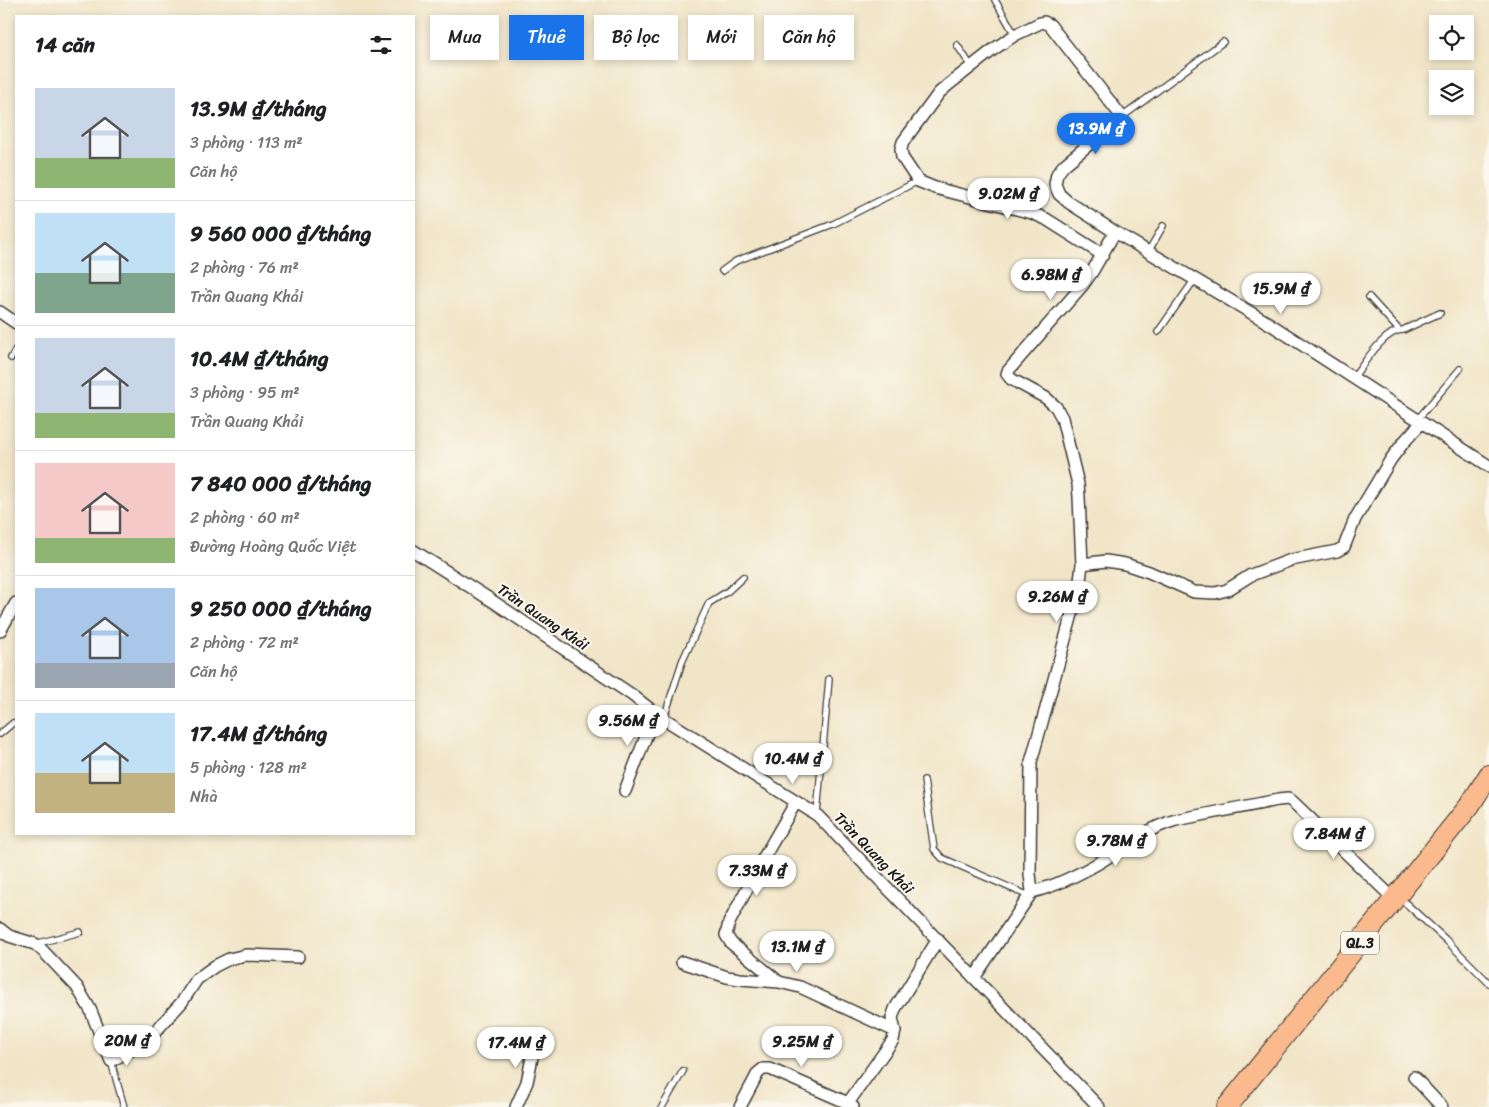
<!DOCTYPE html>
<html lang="vi">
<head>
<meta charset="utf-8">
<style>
	:root { --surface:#fff; --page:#f2f2f2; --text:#202124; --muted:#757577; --line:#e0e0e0; --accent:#1a73e8 }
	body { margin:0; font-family:Sriracha,sans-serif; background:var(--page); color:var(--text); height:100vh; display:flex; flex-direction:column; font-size:19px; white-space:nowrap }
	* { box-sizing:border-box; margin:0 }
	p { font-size:16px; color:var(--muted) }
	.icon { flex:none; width:28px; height:28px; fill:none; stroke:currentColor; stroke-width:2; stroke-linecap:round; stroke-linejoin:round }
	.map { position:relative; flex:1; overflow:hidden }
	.sheet { position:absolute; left:15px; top:15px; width:400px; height:820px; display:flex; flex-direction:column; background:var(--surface); border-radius:0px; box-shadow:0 2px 8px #0003 }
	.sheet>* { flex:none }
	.guide { position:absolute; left:430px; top:15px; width:475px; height:45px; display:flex; gap:10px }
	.controls { position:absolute; left:1429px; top:15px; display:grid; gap:10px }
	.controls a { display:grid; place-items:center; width:45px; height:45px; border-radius:0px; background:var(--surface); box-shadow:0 2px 8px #0003; font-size:25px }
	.price { position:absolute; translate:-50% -42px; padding:0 11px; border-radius:18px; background:#fff; color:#222; font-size:16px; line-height:32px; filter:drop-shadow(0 1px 2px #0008) }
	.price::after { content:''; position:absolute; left:50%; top:30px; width:15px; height:11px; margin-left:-8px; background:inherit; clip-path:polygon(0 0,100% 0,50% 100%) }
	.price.selected { background:var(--accent); color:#fff }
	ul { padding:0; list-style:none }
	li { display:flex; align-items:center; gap:15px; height:125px; padding:0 20px }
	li+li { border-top:1px solid var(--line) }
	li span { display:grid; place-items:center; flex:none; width:140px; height:100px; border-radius:0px; color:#555 }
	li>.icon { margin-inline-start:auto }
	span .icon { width:60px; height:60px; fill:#fffc; stroke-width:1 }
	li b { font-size:21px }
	h2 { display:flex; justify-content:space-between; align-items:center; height:60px; padding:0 20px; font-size:21px }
	.tag { padding:0 18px; border-radius:0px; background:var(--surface); box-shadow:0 2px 8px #0003; font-size:18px; line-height:45px }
	.tag.selected { background:var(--accent); color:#fff }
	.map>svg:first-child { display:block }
</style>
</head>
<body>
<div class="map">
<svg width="1489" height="1107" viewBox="0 0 1489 1107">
	<rect width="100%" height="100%" fill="#fbf7ec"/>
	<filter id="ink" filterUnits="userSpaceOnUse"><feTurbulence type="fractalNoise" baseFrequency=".02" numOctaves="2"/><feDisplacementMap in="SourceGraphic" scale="10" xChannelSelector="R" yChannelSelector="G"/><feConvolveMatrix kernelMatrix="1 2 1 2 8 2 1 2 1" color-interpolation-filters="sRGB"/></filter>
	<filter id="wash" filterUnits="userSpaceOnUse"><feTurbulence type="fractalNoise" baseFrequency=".0096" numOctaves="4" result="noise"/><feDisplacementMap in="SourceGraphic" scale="20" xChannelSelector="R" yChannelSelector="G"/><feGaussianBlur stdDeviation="1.12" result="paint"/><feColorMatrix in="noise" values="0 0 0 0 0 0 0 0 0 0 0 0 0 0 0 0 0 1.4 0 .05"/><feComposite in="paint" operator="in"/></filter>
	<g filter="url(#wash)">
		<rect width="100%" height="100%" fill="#f1e5c8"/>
	</g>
	<g filter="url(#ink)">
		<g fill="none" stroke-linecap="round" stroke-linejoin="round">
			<defs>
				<path id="lane" d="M995 0 1015 35
					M957 45 971 66
					M1122 117 1223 42
					M1148 252 1163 226
					M722 271 736 261 833 224 918 181
					M1369 297 1399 330
					M1158 332 1195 279
					M11 358 16 349
					M1353 378C1364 364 1384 330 1403 330L1440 313
					M1417 420 1460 369
					M664 718 682 662 709 603 728 591 743 577
					M0 734 13 723
					M924 780 934 849 942 858 1029 896
					M817 814 829 679
					M1400 898 1445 939 1489 983
					M35 944 80 932
					M111 1061 124 1107
					M662 1107 683 1071"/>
				<path id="street" d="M1103 255 1046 219 1032 213 935 188 918 181 902 157 901 149 903 142 939 93 948 85 994 49 1015 35 1040 23 1044 22 1050 25 1122 117 1064 165 1057 174 1055 184 1059 194 1068 202 1115 232 1270 324 1489 466
					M0 312 16 323
					M414 551 491 600 632 695 655 713 817 815 1099 1107
					M1082 564 1106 561 1125 564 1149 572 1194 592 1215 593 1227 590 1251 575 1291 560 1337 551 1344 547 1355 519 1391 459 1404 442 1421 423
					M0 631 16 603
					M625 791 655 713
					M1032 892 1030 874 1031 762 1079 589 1082 564 1079 497 1078 484 1062 418 1056 407 1046 398 1011 379 1007 374 1008 371 1082 286 1092 272 1115 232
					M0 929 9 936 35 944 43 951 77 987 90 1009 111 1061 129 1051 154 1033 182 1002 197 979 215 966 229 959 246 955 298 957
					M682 962 727 977 740 979 779 982 800 987 895 1031
					M974 978 1032 892C1056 886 1080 874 1102 861 1126 845 1148 828 1176 820L1278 800 1288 799 1293 802 1395 900
					M779 982 731 943 726 935 729 923 760 864 796 802
					M1414 1077 1442 1107
					M848 1103 893 1040 895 1031 892 1018 895 1009 938 939
					M516 1107 527 1082 536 1038
					M740 1107 758 1073 763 1069H770L848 1103 853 1107"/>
				<path id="highway" d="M1227 1107 1470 805 1489 775"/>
			</defs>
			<use href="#lane" stroke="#3c3a36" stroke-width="8"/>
			<use href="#street" stroke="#3c3a36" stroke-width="14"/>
			<use href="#highway" stroke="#3c3a36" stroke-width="22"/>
			<use href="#lane" stroke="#fff" stroke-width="5.5"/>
			<use href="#street" stroke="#fff" stroke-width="11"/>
			<use href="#highway" stroke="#fbba8d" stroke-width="20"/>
		</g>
	</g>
	<g text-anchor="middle" stroke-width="4" stroke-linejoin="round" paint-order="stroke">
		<rect fill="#fbf7ec" stroke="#5f5e5a" stroke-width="1" x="1341" y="931.5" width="38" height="23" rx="4"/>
		<g font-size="14" font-weight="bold" fill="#1c1c1c">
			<text x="1360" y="948">QL.3</text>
		</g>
		<g font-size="15" fill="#1c1c1c" stroke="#fbf7ec">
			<text transform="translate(543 617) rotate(34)" y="5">Trần Quang Khải</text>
			<text transform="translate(874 853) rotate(46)" y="5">Trần Quang Khải</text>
		</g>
	</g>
</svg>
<div class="controls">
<a><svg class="icon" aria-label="locate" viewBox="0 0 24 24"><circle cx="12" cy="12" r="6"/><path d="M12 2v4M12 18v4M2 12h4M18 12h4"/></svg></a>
<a><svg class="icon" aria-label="layers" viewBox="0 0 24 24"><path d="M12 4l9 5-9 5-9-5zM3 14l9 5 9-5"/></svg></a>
</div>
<b class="price selected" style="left:1096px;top:155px">13.9M ₫</b>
<b class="price" style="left:1008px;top:220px">9.02M ₫</b>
<b class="price" style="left:1051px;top:301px">6.98M ₫</b>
<b class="price" style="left:1281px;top:315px">15.9M ₫</b>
<b class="price" style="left:1057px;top:623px">9.26M ₫</b>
<b class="price" style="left:628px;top:747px">9.56M ₫</b>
<b class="price" style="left:793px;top:785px">10.4M ₫</b>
<b class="price" style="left:1334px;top:860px">7.84M ₫</b>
<b class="price" style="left:1116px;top:867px">9.78M ₫</b>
<b class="price" style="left:757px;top:897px">7.33M ₫</b>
<b class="price" style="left:797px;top:973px">13.1M ₫</b>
<b class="price" style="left:127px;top:1067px">20M ₫</b>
<b class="price" style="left:802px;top:1068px">9.25M ₫</b>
<b class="price" style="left:516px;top:1069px">17.4M ₫</b>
<div class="guide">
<a class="tag">Mua</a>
<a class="tag selected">Thuê</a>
<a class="tag">Bộ lọc</a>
<a class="tag">Mới</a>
<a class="tag">Căn hộ</a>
</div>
<section class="sheet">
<h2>14 căn<svg class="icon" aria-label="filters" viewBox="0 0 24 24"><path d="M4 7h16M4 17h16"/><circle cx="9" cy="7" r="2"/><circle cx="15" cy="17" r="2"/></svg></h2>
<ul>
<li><span style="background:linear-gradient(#c9d6e8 70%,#8fb573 0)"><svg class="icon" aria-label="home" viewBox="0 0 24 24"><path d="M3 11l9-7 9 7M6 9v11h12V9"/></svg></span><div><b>13.9M ₫/tháng</b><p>3 phòng · 113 m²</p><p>Căn hộ</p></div></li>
<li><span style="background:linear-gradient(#bfe0f5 60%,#7fa58c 0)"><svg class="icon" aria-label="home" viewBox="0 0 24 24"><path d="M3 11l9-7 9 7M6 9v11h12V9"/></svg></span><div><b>9 560 000 ₫/tháng</b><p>2 phòng · 76 m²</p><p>Trần Quang Khải</p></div></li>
<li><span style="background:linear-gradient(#c9d6e8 75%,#8fb573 0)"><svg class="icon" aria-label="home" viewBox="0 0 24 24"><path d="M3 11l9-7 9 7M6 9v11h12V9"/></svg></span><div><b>10.4M ₫/tháng</b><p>3 phòng · 95 m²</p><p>Trần Quang Khải</p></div></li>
<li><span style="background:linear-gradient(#f6c9c9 75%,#8fb573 0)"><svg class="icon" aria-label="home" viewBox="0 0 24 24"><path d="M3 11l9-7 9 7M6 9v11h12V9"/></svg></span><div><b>7 840 000 ₫/tháng</b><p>2 phòng · 60 m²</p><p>Đường Hoàng Quốc Việt</p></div></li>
<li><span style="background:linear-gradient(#a9c7e8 75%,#9aa5b1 0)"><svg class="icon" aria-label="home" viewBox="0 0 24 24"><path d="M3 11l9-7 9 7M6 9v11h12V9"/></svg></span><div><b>9 250 000 ₫/tháng</b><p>2 phòng · 72 m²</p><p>Căn hộ</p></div></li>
<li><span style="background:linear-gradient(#bfe0f5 60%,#c2b280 0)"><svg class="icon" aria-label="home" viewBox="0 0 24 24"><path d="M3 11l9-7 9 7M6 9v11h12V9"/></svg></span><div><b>17.4M ₫/tháng</b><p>5 phòng · 128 m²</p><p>Nhà</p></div></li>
</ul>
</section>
</div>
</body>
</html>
